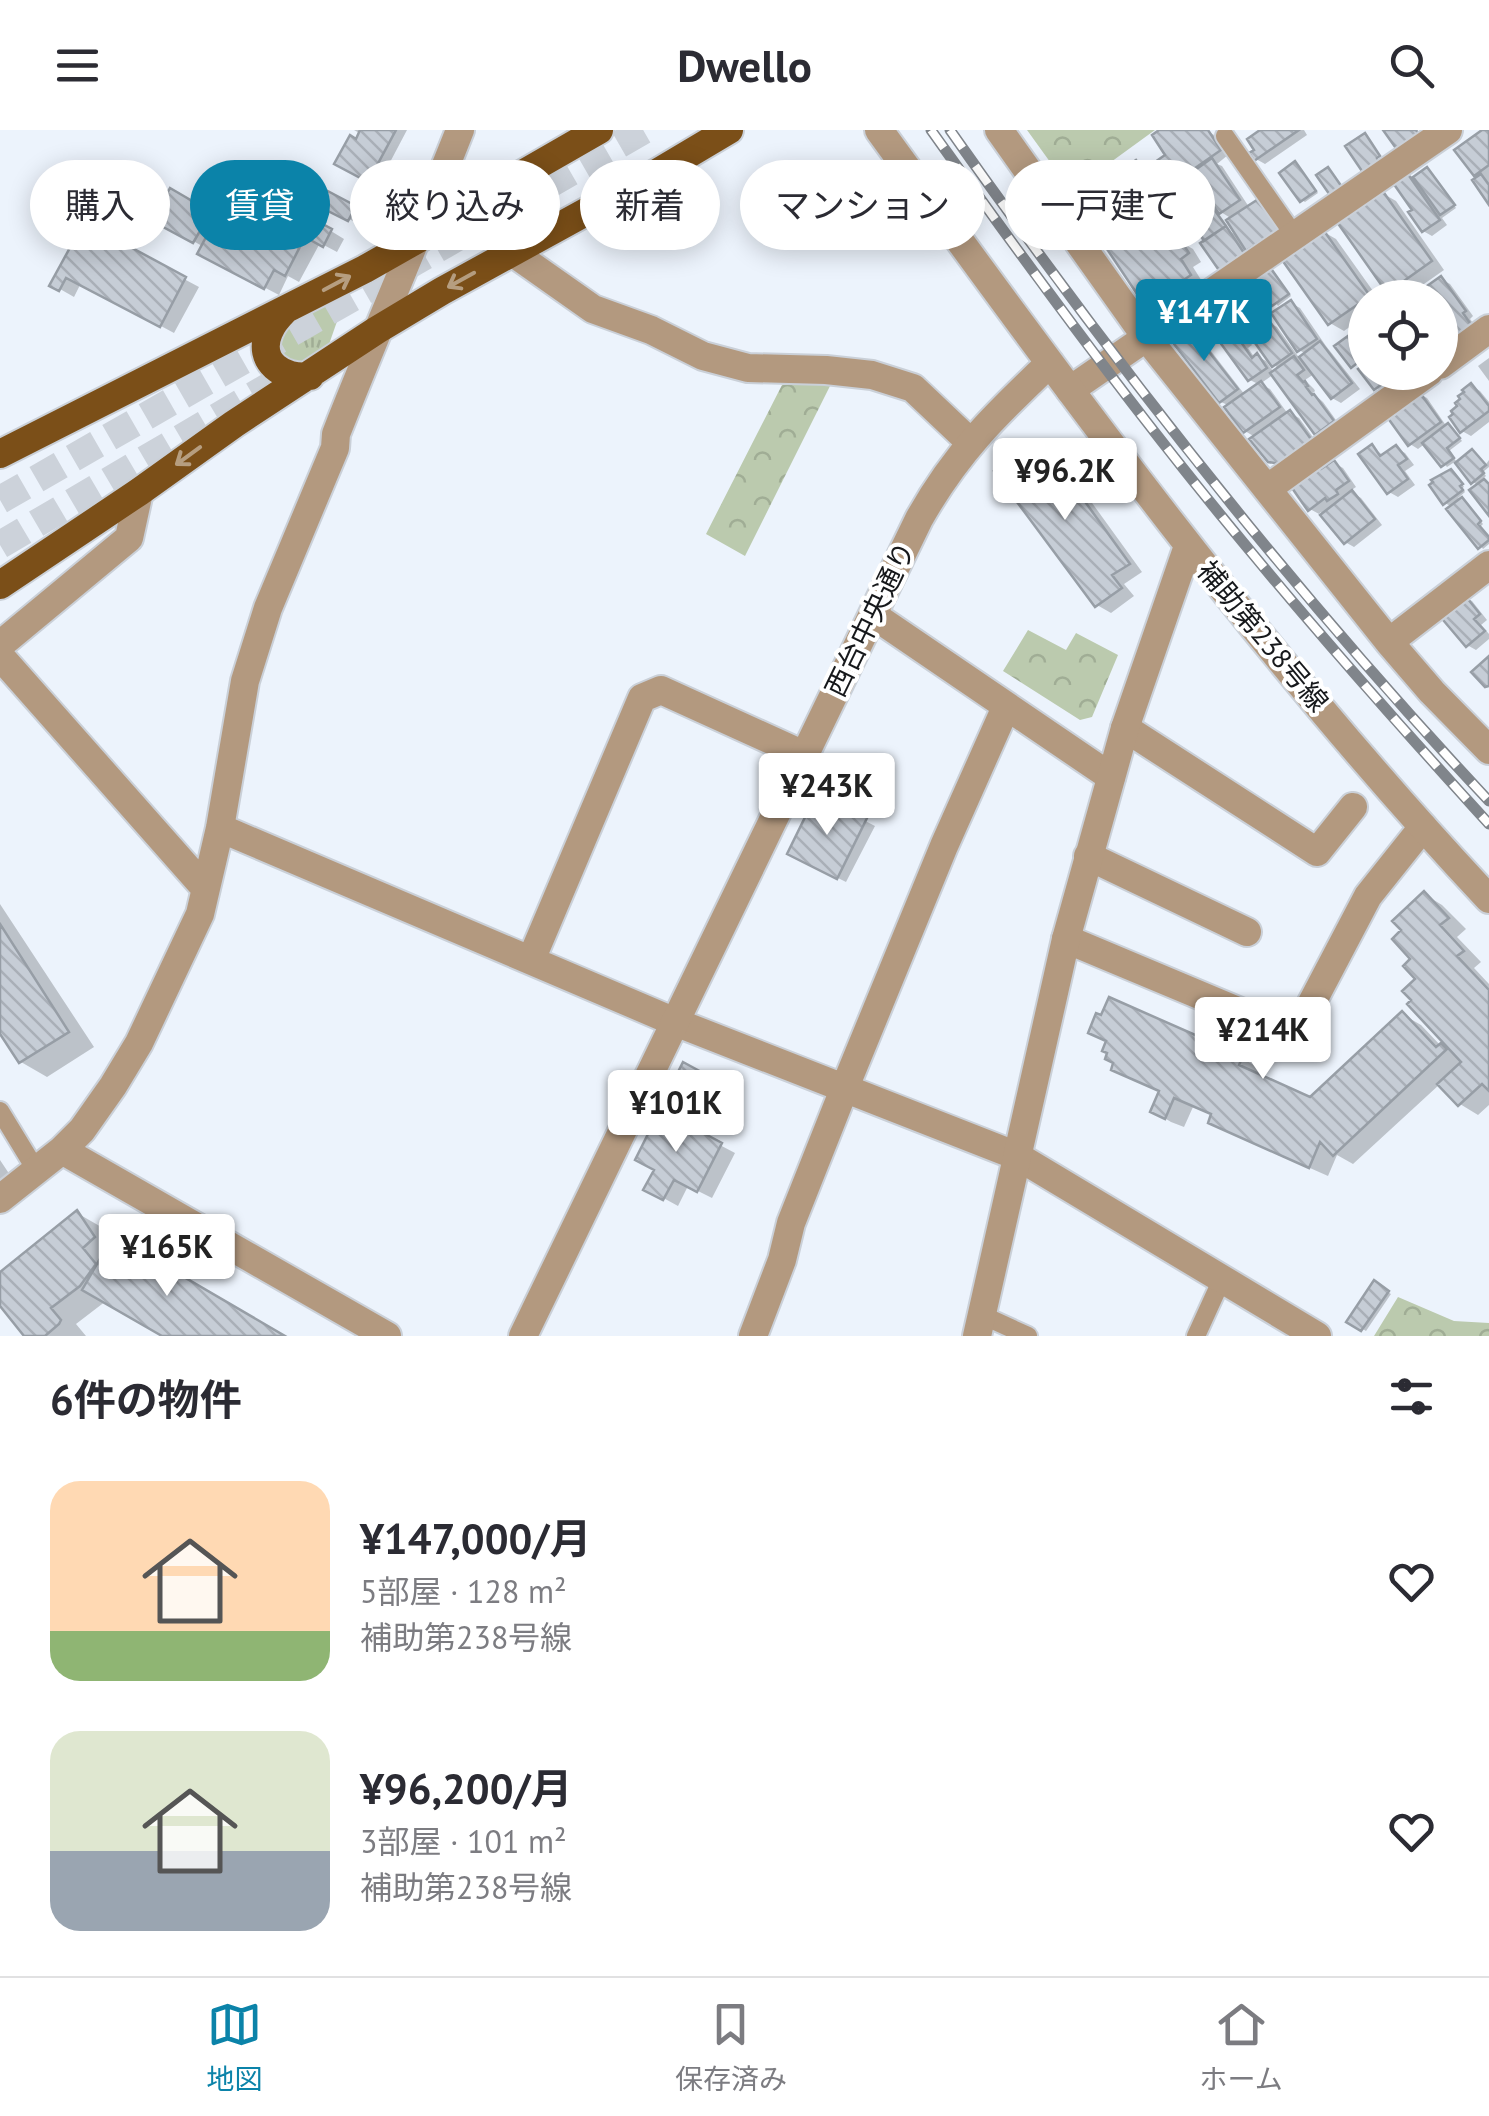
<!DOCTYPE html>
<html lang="ja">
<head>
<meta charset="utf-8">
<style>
	:root { --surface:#fff; --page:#f2f2f3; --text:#2b2b33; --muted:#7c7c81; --line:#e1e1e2; --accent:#0b83a9 }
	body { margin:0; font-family:"PT Sans","Noto Sans JP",sans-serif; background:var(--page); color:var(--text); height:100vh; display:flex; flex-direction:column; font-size:38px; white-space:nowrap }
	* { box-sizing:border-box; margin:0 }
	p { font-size:32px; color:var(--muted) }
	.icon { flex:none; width:55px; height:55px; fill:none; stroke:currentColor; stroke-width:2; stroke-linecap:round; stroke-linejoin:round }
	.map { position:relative; height:1206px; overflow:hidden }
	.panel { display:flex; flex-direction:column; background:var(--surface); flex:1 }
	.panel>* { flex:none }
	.top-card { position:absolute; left:30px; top:30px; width:1430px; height:90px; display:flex; gap:20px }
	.buttons { position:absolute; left:1348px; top:150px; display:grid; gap:20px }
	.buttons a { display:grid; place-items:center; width:110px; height:110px; border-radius:50%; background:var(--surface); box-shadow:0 5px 25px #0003; font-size:50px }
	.price { position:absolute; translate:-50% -85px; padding:0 22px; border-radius:10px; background:#fff; color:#222; font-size:32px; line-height:65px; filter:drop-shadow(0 2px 5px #0008) }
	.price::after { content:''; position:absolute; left:50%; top:60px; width:30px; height:22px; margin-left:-15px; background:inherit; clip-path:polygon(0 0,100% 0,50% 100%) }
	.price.on { background:var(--accent); color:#fff }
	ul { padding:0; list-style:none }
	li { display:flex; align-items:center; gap:30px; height:250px; padding:0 50px }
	li span { display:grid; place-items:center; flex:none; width:280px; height:200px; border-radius:30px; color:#555 }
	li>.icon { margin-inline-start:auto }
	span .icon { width:120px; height:120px; fill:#fffc; stroke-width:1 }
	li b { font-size:42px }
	h2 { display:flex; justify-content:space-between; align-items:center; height:120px; padding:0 50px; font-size:42px }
	.tag { padding:0 35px; border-radius:45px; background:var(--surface); box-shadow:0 5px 25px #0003; font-size:35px; line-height:90px }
	.tag.on { background:var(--accent); color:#fff }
	header { display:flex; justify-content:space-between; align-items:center; height:130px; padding:0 50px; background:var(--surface); font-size:45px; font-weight:800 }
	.menu { display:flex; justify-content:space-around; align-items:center; height:140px; border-top:2px solid var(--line); background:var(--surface); font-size:28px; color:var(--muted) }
	.menu a { display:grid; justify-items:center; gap:5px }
	.menu .on { color:var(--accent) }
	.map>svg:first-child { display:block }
</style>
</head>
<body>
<header><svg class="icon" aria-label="menu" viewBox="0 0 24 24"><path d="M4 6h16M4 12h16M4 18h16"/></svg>Dwello<svg class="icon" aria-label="search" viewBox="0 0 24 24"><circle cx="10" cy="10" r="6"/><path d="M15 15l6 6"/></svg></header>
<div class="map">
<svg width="1489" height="1206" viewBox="0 0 1489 1206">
	<defs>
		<pattern id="grass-tufts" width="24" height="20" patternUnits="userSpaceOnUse" patternTransform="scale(2.5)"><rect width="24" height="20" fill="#bbcaae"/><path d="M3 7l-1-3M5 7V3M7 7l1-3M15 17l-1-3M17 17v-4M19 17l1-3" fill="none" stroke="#a0ad95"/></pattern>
		<pattern id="forest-crowns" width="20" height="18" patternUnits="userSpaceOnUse" patternTransform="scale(2.5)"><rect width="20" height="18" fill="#bbcaae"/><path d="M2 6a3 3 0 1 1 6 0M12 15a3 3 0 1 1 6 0" fill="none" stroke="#a0ad95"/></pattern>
		<pattern id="building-back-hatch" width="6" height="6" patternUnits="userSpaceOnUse" patternTransform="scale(2.5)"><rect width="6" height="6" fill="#c6cdd6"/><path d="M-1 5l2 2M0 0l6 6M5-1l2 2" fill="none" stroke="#a9afb7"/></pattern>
	</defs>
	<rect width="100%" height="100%" fill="#ecf3fc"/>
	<path fill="url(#grass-tufts)" d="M348 160 327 220 297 236 283 226 279 220V214L284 201Z"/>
	<path fill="url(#forest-crowns)" d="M1027 0H1155L1071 61Z
		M831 254 745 426 706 404 782 255Z
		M1028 500 1066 520 1076 503 1118 525 1092 587 1080 590 1003 541Z
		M1398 1167 1454 1191 1489 1193V1206H1374Z"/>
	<path fill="#0003" fill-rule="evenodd" d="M354 0H407L378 55 338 33 361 4Z
		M1164 0H1206L1214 5 1228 25 1217 34 1222 36 1249 77 1287 104 1257 124 1243 117 1256 135 1208 111 1196 94 1178 106 1168 100 1177 113 1179 111 1193 119 1201 132 1193 137 1203 153 1161 182 1147 174 1149 85 1164 93 1150 73 1126 89 1117 84 1137 33 1145 38 1164 66 1172 60 1167 57 1169 25ZM1197 47 1221 82 1232 89 1240 107 1229 101 1217 83 1213 81 1205 86 1188 60 1182 57Z
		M1265 0H1304L1307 5 1265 34 1256 29Z
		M1486 0H1489V71L1480 47 1475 44Z
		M1298 36 1318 63 1305 72 1302 70Z
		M1427 40 1456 78 1442 88 1447 95 1432 106 1423 101 1415 81 1405 43 1415 48Z
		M323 61 359 80 353 91 317 73Z
		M171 62 219 89 331 101 344 109 337 122 320 113 299 152 288 146 279 165 214 131 204 117 155 90Z
		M1382 63 1396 71 1444 140 1404 168H1393L1396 165 1389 161Z
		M85 96 199 157 174 203 81 153 74 167 53 155Z
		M1322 101 1336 109 1378 168H1365V186L1344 201 1330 193Z
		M1271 138 1291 166 1278 176 1255 146Z
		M1441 149 1450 154 1473 186 1470 189 1479 201 1451 215 1440 207V168L1416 167Z
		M1291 173 1300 178 1326 216 1360 259 1341 273 1332 268 1314 244 1305 250 1314 259 1315 261 1313 263 1323 272 1341 297 1325 308 1316 303 1274 244 1260 254 1270 259 1288 284 1290 283 1299 288 1320 317 1279 336 1269 330 1255 307 1245 301 1230 276 1221 272 1174 209 1188 198 1197 203 1245 265 1260 255 1250 250 1220 176 1228 181 1252 215 1248 218 1255 228 1257 226 1266 231 1274 243 1280 239 1274 235 1268 192 1277 197 1300 229 1306 224 1299 220Z
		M1489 228V251L1478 236Z
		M1365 238V242L1402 243 1379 260 1362 240Z
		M1472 256 1480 261 1489 272V292L1471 306 1462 301Z
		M1418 263 1427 268 1447 297 1452 298 1462 311 1449 321 1456 331 1447 337 1426 313 1418 319 1410 314Z
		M1372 317 1384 326 1396 318 1405 323 1414 335 1405 341 1415 355 1398 367 1389 362Z
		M1047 322 1061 330 1142 442 1124 454 1134 466 1111 483 1097 475 1019 324 1033 332Z
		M1489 330V337L1483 342 1486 346 1481 350 1489 355V382L1479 356 1473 352Z
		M1334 333 1343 338 1356 357 1350 361 1361 368 1382 395 1354 417 1345 412 1321 382 1319 384 1310 379 1323 341Z
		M1455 344 1464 357 1462 358 1465 362 1458 368 1465 372 1483 394 1480 397 1489 407V414L1483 419 1452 377 1445 373Z
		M1463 466 1472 471 1487 490 1481 495 1489 504V509L1476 520 1467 515Z
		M844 680 875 696 846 752 798 728 841 687Z
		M1424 764 1442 775 1466 799 1457 807 1481 832 1474 838 1489 854V975L1478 985 1460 974 1440 954 1353 1034 1337 1025 1328 1046 1229 1002 1213 985 1193 977 1184 997 1171 992 1153 981 1161 962 1114 939 1242 928 1260 939 1257 946 1310 970 1402 884 1421 895 1441 916 1446 912 1418 849 1413 829Z
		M0 774 94 917 47 947 21 932 0 899Z
		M684 936 724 957 713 978 673 957Z
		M661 984 735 1023 712 1068 688 1056 678 1076 647 1059 657 1040Z
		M0 1030 10 1045 0 1052Z
		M77 1083 103 1098 120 1124 280 1206H167L106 1171 76 1194 86 1206H27L0 1172V1145Z
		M1374 1154 1391 1164 1366 1201 1350 1191Z"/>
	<path fill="url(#building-back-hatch)" stroke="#979ea6" stroke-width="2.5" d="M360 0H396L368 52 334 34 350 5 356 9Z
		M1159 0H1208L1221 20 1165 59 1153 41 1159 37 1155 32 1165 25 1152 5Z
		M1260 0H1299L1254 31 1249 23 1254 20 1247 9Z
		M1383 0H1416L1420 6 1398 21Z
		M1482 0H1489V35L1474 46 1454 20Z
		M1365 3 1380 26 1377 28 1382 36 1366 47 1345 16Z
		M1212 28 1240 70 1219 84 1191 43Z
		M1136 30 1156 59 1115 86 1100 69 1096 57Z
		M1295 31 1316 61 1300 72 1279 43Z
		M1328 37 1344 60 1332 68 1316 45Z
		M1427 37 1455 75 1440 85 1413 47Z
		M1405 40 1440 90 1422 102 1408 82 1412 80 1391 50Z
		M1481 44 1489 55V75L1472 50Z
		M237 49 332 99 323 117 305 107 285 146 274 140 264 159 197 124Z
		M1179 52 1199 82 1168 103 1147 74Z
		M170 58 211 82 193 113 152 91Z
		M322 58 356 76 348 91 314 74Z
		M1382 60 1432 131 1387 163 1337 92Z
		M1260 68 1280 99 1246 121 1226 90Z
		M1213 78 1226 96 1204 111 1192 92Z
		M1149 82 1171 114 1179 108 1189 123 1181 129 1191 145 1145 176 1103 113Z
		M84 92 186 147 160 197 66 148 59 161 49 156Z
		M1226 96 1248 129 1223 146 1200 113Z
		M1322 98 1370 166 1328 195 1280 127Z
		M1267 133 1289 164 1272 176 1251 145Z
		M1441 146 1466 181 1463 183 1472 196 1454 209 1451 204 1440 212V168L1413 166Z
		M1236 150 1258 182 1241 193 1219 162Z
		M1291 170 1317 209 1297 222 1271 183Z
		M1219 173 1245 209 1241 212 1252 228 1257 223 1267 238 1248 251 1201 186Z
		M1268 189 1292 223 1272 237 1248 203Z
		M1188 195 1238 259 1219 273 1170 209Z
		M1359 198 1365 206V227L1351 238 1334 216Z
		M1320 211 1352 253 1331 269 1299 227Z
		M1294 226 1304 240 1297 245 1303 252 1305 251 1308 256 1306 257 1312 265 1314 264 1334 291 1315 305 1270 243Z
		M1365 234V242H1398L1374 260 1358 239Z
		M1261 251 1280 277 1243 303 1224 277Z
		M1471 253 1489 276V281L1460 303 1449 287 1453 284 1451 281 1457 276 1455 273 1460 269 1458 266 1464 262 1462 260Z
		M1418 260 1441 292 1408 316 1385 284Z
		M1290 280 1313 312 1281 334 1268 332 1249 309Z
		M1448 293 1460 308 1447 318 1454 328 1441 337 1422 313Z
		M1372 314 1380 326 1396 315 1407 329 1398 335 1408 349 1387 364 1358 324Z
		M1047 319 1130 434 1112 445 1122 458 1095 477 994 341 1019 321 1029 332Z
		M1472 319 1486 335 1481 339 1484 343 1471 354 1455 333Z
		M1334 330 1349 351 1336 360 1338 364 1327 371 1325 368 1308 381 1290 355 1318 336 1321 339Z
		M1451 339 1463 354 1460 356 1463 360 1443 375 1429 355 1433 352 1431 350Z
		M1484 349 1489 354V386L1469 360Z
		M1352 360 1375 389 1344 414 1320 385Z
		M1462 367 1481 391 1478 394 1489 407V410L1478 419 1446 379Z
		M1463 463 1480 484 1474 489 1485 501 1466 517 1438 484Z
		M1489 526V556L1485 557 1471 542Z
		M813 671 840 684 843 676 867 688 837 749 787 724Z
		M1424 761 1449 788 1440 795 1464 821 1457 826 1489 860V961L1482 954 1458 976 1437 954 1461 932 1407 874 1411 870 1402 861 1415 849 1403 836 1410 829 1392 809 1401 800 1392 791Z
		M0 794 69 902 19 933 0 904Z
		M1109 867 1243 926 1239 935 1310 967 1402 881 1436 917 1441 913 1447 919 1333 1026 1320 1012 1309 1038 1208 993 1211 984 1174 968 1165 989 1150 982 1159 961 1111 940 1113 933 1105 929 1107 923 1102 921 1106 911 1088 903 1096 883 1101 885Z
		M683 932 716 950 703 976 670 958Z
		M660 980 722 1013 697 1062 674 1050 663 1070 643 1060 654 1040 635 1030Z
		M77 1080 95 1107 83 1118 96 1134 80 1156 51 1178 61 1190 59 1194 45 1206H24L0 1176V1142Z
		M124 1112 285 1206H162L82 1160 101 1127 112 1133Z
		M1374 1150 1389 1161 1361 1201 1346 1192Z"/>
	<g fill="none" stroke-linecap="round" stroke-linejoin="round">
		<path stroke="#ccd2da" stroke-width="28" stroke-dasharray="28 14" stroke-linecap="butt" d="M0 370 644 0
			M0 415 273 254"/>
		<defs>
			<path id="service" d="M1225 6 1294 105
				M0 981 36 1040
				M982 1185 1028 1206
				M1196 1206 1222 1149"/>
			<path id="minor" d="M999 0 1146 207 1389 512 1432 562 1489 620
				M512 122 593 179 651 200 703 226 748 238 826 240 872 245 913 258 970 312
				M1440 235 1489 199
				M1070 260 1448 0
				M1267 359 1429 242
				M873 485 1111 647
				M1389 512 1489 435
				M0 515 129 408 139 362
				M0 526 205 758
				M1125 598 1317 722 1353 677
				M220 698 675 892 1017 1026 1317 1206
				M1088 726 1247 802
				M1066 809 1295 905 1368 766 1423 697
				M531 830 642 568 661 560 804 625
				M62 1020 387 1206
				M0 1069 62 1020 82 1000 113 956 139 913 200 784 220 698 245 551 268 478 335 318 336 304C376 202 420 102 460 0
				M753 1206 782 1130 791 1093 845 957 944 716 1006 577"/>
			<path id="tertiary" d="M879 0C1071 264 1265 530 1489 769
				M523 1206 919 389C956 323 995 285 1050 233
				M977 1206 1066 809 1125 598 1188 416"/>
			<path id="primary" d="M284 181C278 187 272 194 269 202 256 232 284 250 310 246
				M0 324 365 139 418 109 481 68 599 0
				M0 455 139 362 234 294 377 200 442 161 655 44 729 0"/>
		</defs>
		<use href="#service" stroke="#cad0d8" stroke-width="22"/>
		<use href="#minor" stroke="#cad0d8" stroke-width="32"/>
		<use href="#tertiary" stroke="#cad0d8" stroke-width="32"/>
		<use href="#primary" stroke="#cad0d8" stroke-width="32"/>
		<use href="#service" stroke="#b3997f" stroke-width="18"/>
		<use href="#minor" stroke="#b3997f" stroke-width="28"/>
		<use href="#tertiary" stroke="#b3997f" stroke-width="28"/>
		<use href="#primary" stroke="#7b4f18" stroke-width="28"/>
		<defs>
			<path id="rail" d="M931 0C1024 130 1118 259 1219 383 1306 490 1397 593 1489 694
				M950 0C1114 233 1294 463 1489 671"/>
		</defs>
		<use href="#rail" stroke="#80858b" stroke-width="11"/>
		<use href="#rail" stroke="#fff" stroke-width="8" stroke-dasharray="22" stroke-linecap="butt"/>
	</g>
	<defs><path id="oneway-shaft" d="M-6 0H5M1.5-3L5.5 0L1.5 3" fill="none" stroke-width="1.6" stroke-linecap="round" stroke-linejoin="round" transform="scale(2.5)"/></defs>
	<g stroke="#b69e80">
		<use href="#oneway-shaft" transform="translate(461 150) rotate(151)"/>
		<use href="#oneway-shaft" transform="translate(337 153) rotate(-28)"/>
		<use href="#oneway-shaft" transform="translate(188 326) rotate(144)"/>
	</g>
	<g text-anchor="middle" stroke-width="8" stroke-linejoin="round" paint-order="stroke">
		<g font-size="28" fill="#16181b" stroke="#fff">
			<text transform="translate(870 489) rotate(-64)" y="10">西台中央通り</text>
			<text transform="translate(1263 506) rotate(50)" y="10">補助第238号線</text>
		</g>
	</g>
</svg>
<div class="buttons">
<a><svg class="icon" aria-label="locate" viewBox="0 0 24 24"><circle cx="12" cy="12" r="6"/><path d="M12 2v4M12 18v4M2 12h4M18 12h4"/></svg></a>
</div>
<b class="price on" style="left:1204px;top:234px">¥147K</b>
<b class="price" style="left:1065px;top:393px">¥96.2K</b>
<b class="price" style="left:827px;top:708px">¥243K</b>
<b class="price" style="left:1263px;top:952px">¥214K</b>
<b class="price" style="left:676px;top:1025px">¥101K</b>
<b class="price" style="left:167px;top:1169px">¥165K</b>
<div class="top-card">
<a class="tag">購入</a>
<a class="tag on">賃貸</a>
<a class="tag">絞り込み</a>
<a class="tag">新着</a>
<a class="tag">マンション</a>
<a class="tag">一戸建て</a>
</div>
</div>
<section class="panel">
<h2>6件の物件<svg class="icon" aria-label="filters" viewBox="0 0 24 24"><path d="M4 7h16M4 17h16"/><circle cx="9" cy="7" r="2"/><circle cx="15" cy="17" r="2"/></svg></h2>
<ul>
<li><span style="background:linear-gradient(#ffd9b3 75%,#8fb573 0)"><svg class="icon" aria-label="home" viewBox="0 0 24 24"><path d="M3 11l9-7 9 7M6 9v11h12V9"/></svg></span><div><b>¥147,000/月</b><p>5部屋 · 128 m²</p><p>補助第238号線</p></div><svg class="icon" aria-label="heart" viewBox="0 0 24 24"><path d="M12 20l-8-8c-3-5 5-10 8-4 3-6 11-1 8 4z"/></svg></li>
<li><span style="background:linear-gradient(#dfe7d0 60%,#9aa5b1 0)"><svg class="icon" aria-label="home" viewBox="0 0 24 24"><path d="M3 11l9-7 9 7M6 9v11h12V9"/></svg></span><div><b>¥96,200/月</b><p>3部屋 · 101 m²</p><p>補助第238号線</p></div><svg class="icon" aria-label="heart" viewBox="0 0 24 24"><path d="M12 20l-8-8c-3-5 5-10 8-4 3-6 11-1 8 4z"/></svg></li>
</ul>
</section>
<nav class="menu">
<a class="on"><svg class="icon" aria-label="map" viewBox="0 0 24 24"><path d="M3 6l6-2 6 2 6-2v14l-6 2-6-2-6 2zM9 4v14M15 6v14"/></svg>地図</a>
<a><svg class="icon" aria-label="saved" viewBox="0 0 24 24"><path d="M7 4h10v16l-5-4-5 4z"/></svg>保存済み</a>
<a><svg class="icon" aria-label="home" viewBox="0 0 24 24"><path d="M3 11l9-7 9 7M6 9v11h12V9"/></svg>ホーム</a>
</nav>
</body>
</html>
